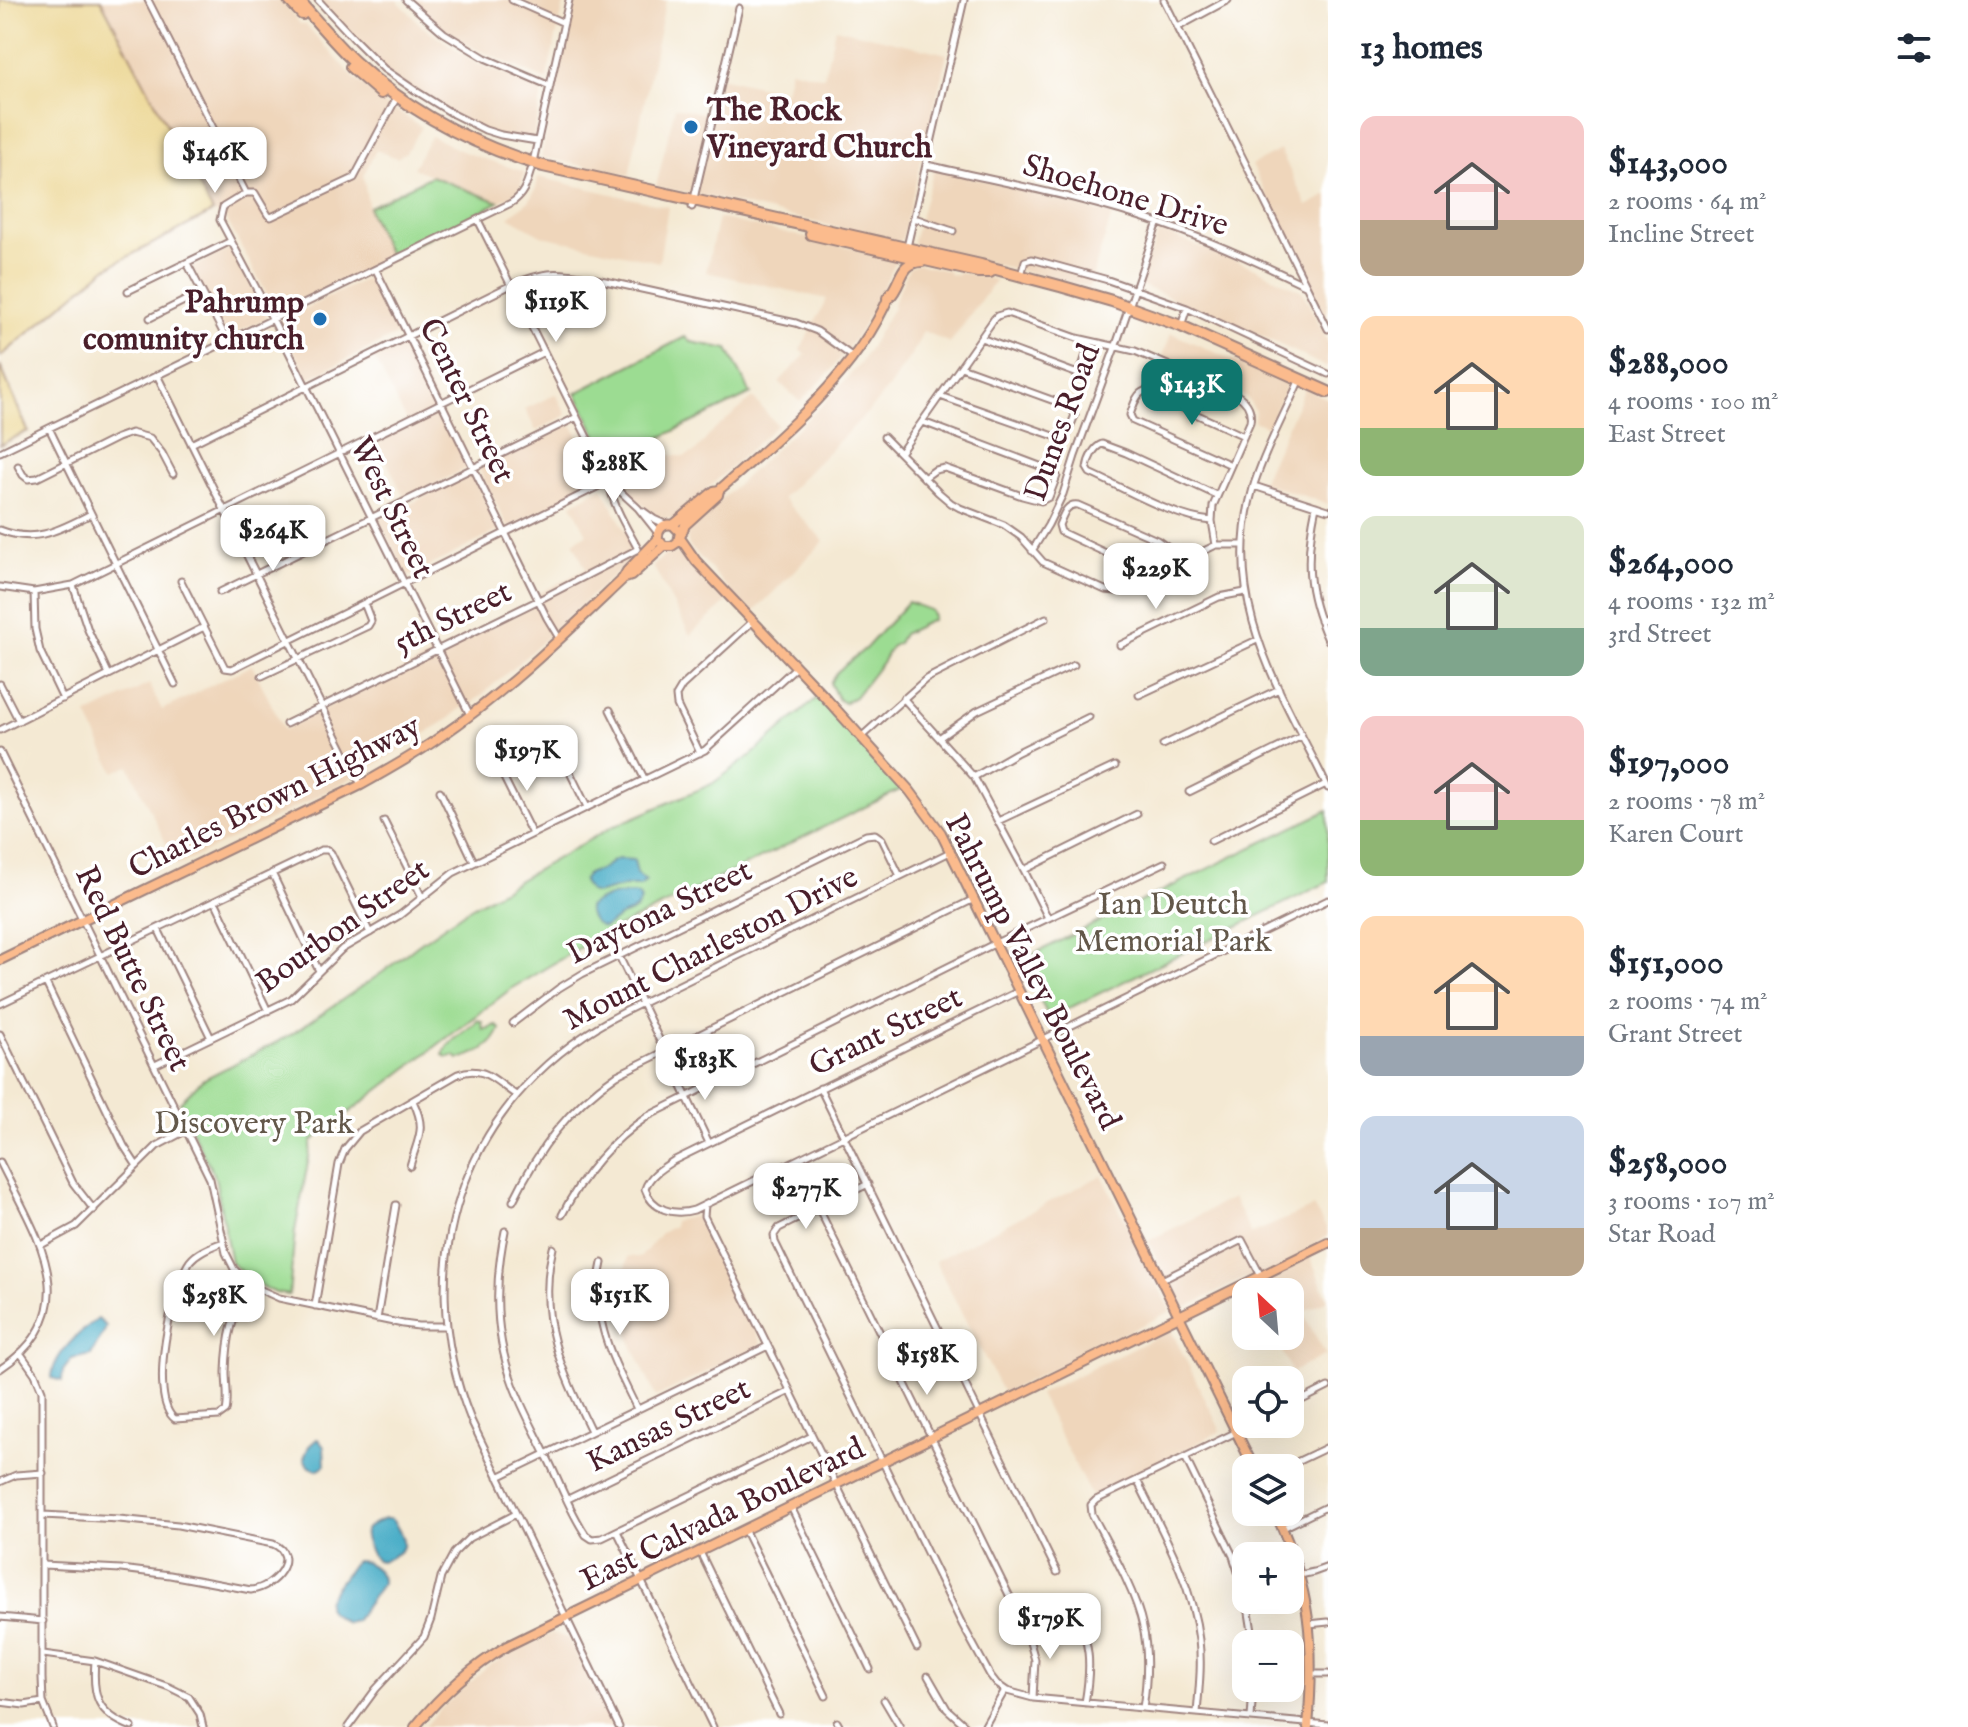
<!DOCTYPE html>
<html lang="en">
<head>
<meta charset="utf-8">
<style>
	:root { --surface:#fff; --page:#f2f2f3; --text:#1f2937; --muted:#747a83; --accent:#0f766e }
	body { margin:0; font-family:"IM FELL English",serif; background:var(--page); color:var(--text); height:100vh; display:flex; flex-direction:column; font-size:30px; white-space:nowrap }
	* { box-sizing:border-box; margin:0 }
	p { font-size:26px; color:var(--muted) }
	.icon { flex:none; width:44px; height:44px; fill:none; stroke:currentColor; stroke-width:2; stroke-linecap:round; stroke-linejoin:round }
	.map { position:relative; flex:1; overflow:hidden }
	.side { display:flex; flex-direction:column; background:var(--surface); width:640px }
	.side>* { flex:none }
	.needle { width:52px; rotate:334deg }
	.fabs { position:absolute; left:1232px; top:1278px; display:grid; gap:16px }
	.fabs a { display:grid; place-items:center; width:72px; height:72px; border-radius:16px; background:var(--surface); box-shadow:0 8px 32px #0002; font-size:40px }
	.price { position:absolute; translate:-50% -68px; padding:0 18px; border-radius:16px; background:#fff; color:#222; font-size:26px; line-height:52px; filter:drop-shadow(0 2px 4px #0008) }
	.price::after { content:''; position:absolute; left:50%; top:48px; width:24px; height:18px; margin-left:-12px; background:inherit; clip-path:polygon(0 0,100% 0,50% 100%) }
	.price.active { background:var(--accent); color:#fff }
	ul { padding:0; list-style:none }
	li { display:flex; align-items:center; gap:24px; height:200px; padding:0 32px }
	li span { display:grid; place-items:center; flex:none; width:224px; height:160px; border-radius:16px; color:#555 }
	li>.icon { margin-inline-start:auto }
	span .icon { width:96px; height:96px; fill:#fffc; stroke-width:1 }
	li b { font-size:34px }
	h2 { display:flex; justify-content:space-between; align-items:center; height:96px; padding:0 32px; font-size:34px }
	main { display:flex; flex:1; min-height:0 }
	.map>svg:first-child { display:block }
</style>
</head>
<body>
<main>
<div class="map">
<svg width="1328" height="1727" viewBox="0 0 1328 1727">
	<rect width="100%" height="100%" fill="#fff"/>
	<filter id="ink" filterUnits="userSpaceOnUse"><feTurbulence type="fractalNoise" baseFrequency=".0125" numOctaves="2"/><feDisplacementMap in="SourceGraphic" scale="16" xChannelSelector="R" yChannelSelector="G"/><feConvolveMatrix kernelMatrix="1 2 1 2 8 2 1 2 1" color-interpolation-filters="sRGB"/></filter>
	<filter id="wash" filterUnits="userSpaceOnUse"><feTurbulence type="fractalNoise" baseFrequency=".006" numOctaves="4" result="noise"/><feDisplacementMap in="SourceGraphic" scale="32" xChannelSelector="R" yChannelSelector="G"/><feGaussianBlur stdDeviation="1.8" result="paint"/><feColorMatrix in="noise" values="0 0 0 0 0 0 0 0 0 0 0 0 0 0 0 0 0 1.4 0 .05"/><feComposite in="paint" operator="in"/></filter>
	<g filter="url(#wash)">
		<rect width="100%" height="100%" fill="#f4e9d3"/>
		<path fill="#efd6bb" d="M102 0H282L300 24H305L355 79 387 106 399 112 422 127 406 152 397 158 376 150 363 176 370 215 390 257 277 313 224 215 213 212Z
			M314 0H397L422 26 476 63 543 89 532 145 493 135 477 129 432 104 385 72 343 33Z
			M412 0H565L546 80 471 47 445 30Z
			M576 0H666L629 175 541 157Z
			M835 28 947 54 902 239 898 242 714 198 656 187 675 107 706 114 715 76 785 92 790 69 824 77Z
			M431 136 464 152 524 172V176L520 187 512 195 499 202 413 168Z
			M1280 150 1307 206 1328 195 1327 314 1324 313 1309 284 1298 258 1295 251 1293 250 1252 165Z
			M935 171 947 172 1004 185 1112 215 1089 287 915 245 913 242 933 172Z
			M538 177 668 207 659 262 543 236 509 217 529 201 536 188Z
			M718 218 889 256 894 259 895 262 891 272 859 333 829 373 800 402 779 382 805 355 800 350 827 299 706 272Z
			M1159 231 1255 268 1302 291 1328 342V368L1258 334 1138 284Z
			M232 248 267 318 229 336 226 334 192 268Z
			M918 264 948 271 949 274 957 275 960 272 996 280 950 343 923 331 915 349 890 386 869 411 782 498 824 541 751 615 705 562 689 546 687 539 688 531 823 404 860 364 894 306 893 304 909 268Z
			M372 276 400 333 308 379 280 321Z
			M1171 333 1285 383 1286 387 1268 427 1254 421 1255 411 1247 397 1163 356Z
			M406 341 469 467 405 499 375 438 407 422 374 357Z
			M1305 388 1328 399V504L1262 482Z
			M556 394 567 415 536 431 525 409Z
			M753 398 777 425 674 519 657 517 619 483 645 457 655 453 684 457 696 451 713 431Z
			M567 426H573L600 481 508 527 479 469Z
			M471 473 500 530 408 577 379 520Z
			M602 487 633 545 634 556 523 659 471 704 467 703 447 720 371 767 316 797 177 866 129 766 114 772 87 715 149 684 162 710 252 665 284 730 455 643 538 605 534 596 586 569 573 542 587 534 572 504Z
			M676 553 680 554 727 602 690 635 653 566 666 554Z
			M1102 1175 1171 1311 1003 1393 935 1261Z
			M1233 1198 1251 1234 1313 1207 1328 1231V1235L1307 1249 1328 1300 1302 1312 1326 1355 1292 1372 1275 1336H1290V1292H1253L1245 1278 1187 1307H1180L1148 1241Z
			M695 1216 705 1237 741 1301 761 1343 756 1348 656 1397 632 1345 624 1317 622 1284 628 1256 640 1258 661 1233 674 1226V1221Z
			M1171 1330 1221 1431 1092 1498 1039 1394Z
			M552 1633 568 1638 612 1727H425L438 1711 490 1665Z"/>
		<path fill="#9cdc92" stroke="#737e5e" stroke-width="2" d="M431 176 499 202 390 257 370 214 369 207Z
			M685 337 691 342 728 349 751 394 610 462 576 393Z
			M908 602 930 610 933 616 932 620 903 634 898 643 891 647 883 661 855 697 844 703 838 699 830 683 837 672 866 648Z
			M817 698 902 789 600 936 512 988 312 1141 295 1231 289 1295 276 1293 253 1282 231 1263 215 1177 197 1142 180 1102 202 1080 289 1036 383 972 417 945 467 910 612 827 712 784 753 754Z
			M1328 810V882L1049 1018 1021 960Z
			M478 1020 482 1022 483 1030 496 1025 500 1029C493 1047 477 1054 459 1059L455 1056 447 1057 443 1055C449 1039 468 1031 478 1020Z"/>
		<path fill="#eeda9e" stroke="#9c7c64" stroke-width="2" d="M0 0H101L213 212 106 268 0 357Z
			M0 365 28 431 0 445Z"/>
		<path fill="#48adc7" stroke="#496679" stroke-width="2" d="M617 859 634 860 637 874 646 881 640 886H625L596 894 590 892 583 882C588 868 593 875 602 869 608 865 610 862 617 859Z
			M634 894 638 895 641 900C638 911 631 912 621 916 615 919 611 924 604 927 595 925 589 918 588 907 600 897 618 894 634 894Z
			M98 1319 106 1326 105 1330 91 1355 72 1359 63 1371 62 1381 52 1378C52 1356 81 1330 98 1319Z
			M317 1439 319 1440 324 1447 325 1465 317 1470 308 1466 304 1458 309 1446Z
			M384 1519H391C396 1524 398 1528 401 1535 407 1548 401 1552 389 1558 385 1560 382 1562 377 1560 373 1559 372 1554 370 1550 359 1529 365 1528 384 1519Z
			M355 1561C367 1560 383 1571 382 1583L355 1621 346 1623C336 1616 323 1612 328 1598Z"/>
	</g>
	<g filter="url(#ink)">
		<g fill="none" stroke-linecap="round" stroke-linejoin="round">
			<defs>
				<path id="minor" d="M148 0 246 193
					M318 0 356 41 384 69 416 91 453 114 485 130 501 135 537 141
					M406 0 444 33 485 58 550 86
					M512 0 564 23
					M1164 0 1328 329
					M1178 27 1228 0
					M397 97 354 178 271 217 268 215 255 193H246L223 207 220 220 273 320 470 715
					M533 162 569 0
					M927 165C1004 183 1084 197 1159 223 1209 240 1258 262 1305 285
					M692 207 739 8
					M914 218C927 222 939 227 953 231
					M478 220 609 481C612 505 627 528 638 549
					M907 247 964 0
					M187 263 228 342
					M376 270 547 618 559 638
					M1021 275 1025 261 1032 259 1108 280 1187 308 1328 374
					M128 291 231 241
					M150 318 202 292
					M1181 326 1187 308
					M981 338 1075 373 1081 370 1090 342
					M157 375 361 785
					M1299 381C1284 416 1264 451 1253 488 1220 605 1280 688 1328 788
					M940 396 1054 436 1059 438 1067 435 1075 415 1071 407 961 367
					M923 422 1053 471 1057 476 1049 497 1041 501 1022 496 945 468 935 470 924 478
					M49 428 175 684
					M884 437 938 492 951 503 960 508 1004 525 1021 537 1043 562 1105 590 1116 591 1130 587 1216 545H1243
					M191 444 511 285C543 272 554 271 587 277L796 323 817 331 853 357
					M0 452 511 203C524 195 527 183 531 170
					M900 453 994 319 997 316 1007 313 1077 338 1135 351 1237 395C1247 401 1252 410 1250 422L1213 506 1212 521 1216 545
					M1231 465 1133 421 1130 415C1133 407 1136 393 1145 391L1244 436
					M18 466 23 475 28 479 37 478 117 438 131 433 150 438 162 453 173 474
					M609 481 638 508 657 532
					M1254 486 1328 510
					M1316 506C1305 558 1306 591 1328 640
					M643 511 654 519 665 524
					M1212 521C1176 519 1124 488 1090 473L1087 468C1088 459 1094 447 1102 444L1126 453 1216 495
					M0 530C36 544 59 530 91 514
					M1032 551 1048 525 1063 494 1075 456 1116 345 1158 222
					M1150 577 1138 568 1061 532 1059 525C1063 516 1066 503 1078 505L1157 540 1185 560
					M181 581 225 668 232 669 609 481
					M73 585 88 630 109 675
					M0 587 34 592 73 585 544 352
					M34 592 35 629 40 651 63 699
					M220 592 577 417
					M1320 621 1328 618
					M1120 645 1219 597 1245 592
					M262 676 368 626 371 621 364 603
					M0 684 19 721
					M1139 695 1257 640
					M903 698 974 777 1024 870 1048 918
					M610 710 645 780
					M286 724 539 600 638 549
					M0 730 204 627
					M861 737 926 679 1046 618
					M553 738 587 807
					M939 738 977 711 1074 665
					M1163 745 1279 689
					M0 752 210 1179 226 1253 234 1269 250 1285 279 1298 403 1324 418 1326H446
					M700 753 677 705 676 696 682 686 753 621
					M497 764 532 834
					M974 777 1016 753 1089 717
					M440 791 474 862
					M1189 792 1302 736
					M384 821 422 897
					M998 821 1115 766
					M1211 841 1326 784
					M1024 870 1137 814
					M272 873 319 971
					M215 901 268 1011
					M158 929 211 1038
					M619 956 709 1143
					M46 983 124 1146 137 1166
					M1019 991 673 1161C662 1168 649 1176 645 1189 652 1210 674 1216 694 1210L1328 900
					M0 1004 321 850H328L331 853 370 933
					M513 1023 559 988 582 974 866 835 875 834 882 839 900 876
					M0 1034 73 1183 94 1210
					M155 1065 291 999 342 949 400 915 453 873 705 750 796 667
					M820 1088 1057 1572
					M0 1162C36 1236 90 1309 0 1369
					M410 1166C418 1137 427 1130 413 1101
					M868 1184 779 1228 774 1235 775 1242 962 1624 990 1675 997 1684 1007 1691 1033 1698 1328 1725
					M513 1201C539 1148 567 1109 617 1075L974 899
					M705 1205 704 1216 917 1648
					M819 1209 1010 1597
					M562 1215C582 1175 611 1141 648 1116L996 943 1164 863
					M505 1231C494 1283 494 1334 513 1384 522 1409 536 1433 547 1457 560 1483 570 1512 586 1535L592 1539 602 1538 812 1436
					M223 1242C211 1247 198 1251 190 1261 172 1286 147 1399 175 1419L219 1416 226 1411C229 1399 226 1385 226 1372 227 1337 232 1315 250 1285
					M41 1245 76 1226 157 1146 187 1130
					M553 1248C536 1317 562 1371 591 1431
					M602 1263C589 1319 614 1361 637 1409
					M1162 1280 1242 1240 1261 1276
					M315 1306 339 1164 345 1149 360 1131 458 1074C484 1064 496 1082 516 1095
					M377 1319 396 1205
					M21 1354 35 1374 42 1391V1678L43 1702 53 1727
					M1290 1406 1328 1387
					M1185 1457 1233 1556 1246 1596
					M1284 1468 1328 1447
					M498 1477 768 1346
					M1137 1480C1162 1531 1192 1582 1199 1640 1202 1664 1199 1689 1197 1713
					M0 1482 16 1475 43 1473
					M568 1499 790 1391
					M791 1507 870 1669
					M43 1515 119 1519 178 1525 273 1544C301 1556 274 1588 251 1590L170 1575 121 1569 43 1565
					M1283 1528 1328 1506
					M744 1529 826 1696
					M617 1531 713 1727
					M700 1552 779 1714
					M1300 1575 1314 1572 1328 1567
					M1247 1600 1254 1644
					M1074 1605C1090 1644 1092 1662 1085 1703
					M0 1617 43 1621
					M1309 1624 1328 1622
					M1026 1628 1035 1660 1033 1698
					M43 1654 95 1661 169 1687 189 1697 200 1714 203 1727
					M95 1661C92 1696 97 1714 132 1727
					M1312 1674H1328
					M928 1676 947 1709 967 1727
					M884 1700 900 1727
					M0 1702 24 1705 43 1702
					M1143 1708C1147 1682 1149 1654 1143 1627 1136 1592 1109 1546 1092 1514L1091 1505 1096 1500 1253 1424
					M1251 1718 1253 1688
					M837 1722 840 1727
					M348 1727 376 1689 424 1637 431 1619 441 1577 454 1553 469 1538 516 1514
					M619 1727 471 1420C405 1257 468 1090 626 1011L950 852
					M984 1727 1005 1690"/>
				<path id="major" d="M673 525 714 491 719 490
					M681 535 685 525 718 495 719 490C781 437 859 370 890 294
					M680 538 696 561 823 695 910 791 941 833 1254 1468
					M622 579 631 576 664 546
					M0 960 361 785C388 770 415 755 440 737 506 692 564 635 622 580L627 571 658 539C657 529 663 523 673 525L680 532 678 542 672 546H664L658 539
					M1275 1512C1311 1588 1315 1644 1308 1727
					M415 1727C441 1695 472 1667 507 1646L1328 1243"/>
				<path id="highway" d="M289 0 302 14
					M298 0C317 21 335 44 356 63 411 113 472 145 543 166L981 265 1060 286 1112 301 1181 326 1328 392
					M351 67 381 93
					M811 234 978 272H990
					M888 298C903 284 898 262 922 261"/>
			</defs>
			<use href="#minor" stroke="#9f847f" stroke-width="9"/>
			<use href="#major" stroke="#9f847f" stroke-width="12"/>
			<use href="#highway" stroke="#9f847f" stroke-width="14"/>
			<use href="#minor" stroke="#fff" stroke-width="5"/>
			<use href="#major" stroke="#fbbb8d" stroke-width="8"/>
			<use href="#highway" stroke="#fbbb8d" stroke-width="10"/>
		</g>
	</g>
	<g fill="#1f6fb2" stroke="#fff" stroke-width="3">
		<circle cx="691" cy="127" r="8"/>
		<circle cx="320" cy="319" r="8"/>
	</g>
	<g text-anchor="middle" stroke-width="7" stroke-linejoin="round" paint-order="stroke">
		<g font-size="32" font-weight="bold" fill="#4a1f2b" stroke="#fff" text-anchor="start">
			<text x="707" y="120">The Rock<tspan x="707" dy="37">Vineyard Church</tspan></text>
			<text x="304" y="312" text-anchor="end">Pahrump<tspan x="304" dy="37">comunity church</tspan></text>
		</g>
		<g font-size="32" fill="#4a1f2b" stroke="#fff">
			<text transform="translate(1126 194) rotate(17)" y="11">Shoehone Drive</text>
			<text transform="translate(468 400) rotate(64)" y="11">Center Street</text>
			<text transform="translate(1061 422) rotate(-70)" y="11">Dunes Road</text>
			<text transform="translate(393 507) rotate(64)" y="11">West Street</text>
			<text transform="translate(452 616) rotate(-26)" y="11">5th Street</text>
			<text transform="translate(274 796) rotate(-27)" y="11">Charles Brown Highway</text>
			<text transform="translate(659 911) rotate(-26)" y="11">Daytona Street</text>
			<text transform="translate(342 925) rotate(-36)" y="11">Bourbon Street</text>
			<text transform="translate(710 947) rotate(-27)" y="11">Mount Charleston Drive</text>
			<text transform="translate(134 968) rotate(64)" y="11">Red Butte Street</text>
			<text transform="translate(1034 971) rotate(63)" y="11">Pahrump Valley Boulevard</text>
			<text transform="translate(885 1030) rotate(-26)" y="11">Grant Street</text>
			<text transform="translate(668 1424) rotate(-26)" y="11">Kansas Street</text>
			<text transform="translate(722 1513) rotate(-26)" y="11">East Calvada Boulevard</text>
		</g>
		<g font-size="32" fill="#63584a" stroke="#fff">
			<text x="1173" y="914">Ian Deutch<tspan x="1173" dy="37">Memorial Park</tspan></text>
			<text x="254" y="1133">Discovery Park</text>
		</g>
	</g>
</svg>
<div class="fabs">
<a><svg class="needle" viewBox="-14 -14 28 28"><path d="M0-13l5 13h-10z" fill="#e53935"/><path d="M0 13l5-13h-10z" fill="#747a83"/></svg></a>
<a><svg class="icon" aria-label="locate" viewBox="0 0 24 24"><circle cx="12" cy="12" r="6"/><path d="M12 2v4M12 18v4M2 12h4M18 12h4"/></svg></a>
<a><svg class="icon" aria-label="layers" viewBox="0 0 24 24"><path d="M12 4l9 5-9 5-9-5zM3 14l9 5 9-5"/></svg></a>
<a>+</a>
<a>−</a>
</div>
<b class="price" style="left:215px;top:195px">$146K</b>
<b class="price" style="left:556px;top:344px">$119K</b>
<b class="price active" style="left:1192px;top:427px">$143K</b>
<b class="price" style="left:614px;top:505px">$288K</b>
<b class="price" style="left:273px;top:573px">$264K</b>
<b class="price" style="left:1156px;top:611px">$229K</b>
<b class="price" style="left:527px;top:793px">$197K</b>
<b class="price" style="left:705px;top:1102px">$183K</b>
<b class="price" style="left:806px;top:1231px">$277K</b>
<b class="price" style="left:620px;top:1337px">$151K</b>
<b class="price" style="left:214px;top:1338px">$258K</b>
<b class="price" style="left:927px;top:1397px">$158K</b>
<b class="price" style="left:1050px;top:1661px">$179K</b>
</div>
<section class="side">
<h2>13 homes<svg class="icon" aria-label="filters" viewBox="0 0 24 24"><path d="M4 7h16M4 17h16"/><circle cx="9" cy="7" r="2"/><circle cx="15" cy="17" r="2"/></svg></h2>
<ul>
<li><span style="background:linear-gradient(#f6c9c9 65%,#b9a48a 0)"><svg class="icon" aria-label="home" viewBox="0 0 24 24"><path d="M3 11l9-7 9 7M6 9v11h12V9"/></svg></span><div><b>$143,000</b><p>2 rooms · 64 m²</p><p>Incline Street</p></div></li>
<li><span style="background:linear-gradient(#ffd9b3 70%,#8fb573 0)"><svg class="icon" aria-label="home" viewBox="0 0 24 24"><path d="M3 11l9-7 9 7M6 9v11h12V9"/></svg></span><div><b>$288,000</b><p>4 rooms · 100 m²</p><p>East Street</p></div></li>
<li><span style="background:linear-gradient(#dfe7d0 70%,#7fa58c 0)"><svg class="icon" aria-label="home" viewBox="0 0 24 24"><path d="M3 11l9-7 9 7M6 9v11h12V9"/></svg></span><div><b>$264,000</b><p>4 rooms · 132 m²</p><p>3rd Street</p></div></li>
<li><span style="background:linear-gradient(#f6c9c9 65%,#8fb573 0)"><svg class="icon" aria-label="home" viewBox="0 0 24 24"><path d="M3 11l9-7 9 7M6 9v11h12V9"/></svg></span><div><b>$197,000</b><p>2 rooms · 78 m²</p><p>Karen Court</p></div></li>
<li><span style="background:linear-gradient(#ffd9b3 75%,#9aa5b1 0)"><svg class="icon" aria-label="home" viewBox="0 0 24 24"><path d="M3 11l9-7 9 7M6 9v11h12V9"/></svg></span><div><b>$151,000</b><p>2 rooms · 74 m²</p><p>Grant Street</p></div></li>
<li><span style="background:linear-gradient(#c9d6e8 70%,#b9a48a 0)"><svg class="icon" aria-label="home" viewBox="0 0 24 24"><path d="M3 11l9-7 9 7M6 9v11h12V9"/></svg></span><div><b>$258,000</b><p>3 rooms · 107 m²</p><p>Star Road</p></div></li>
</ul>
</section>
</main>
</body>
</html>
